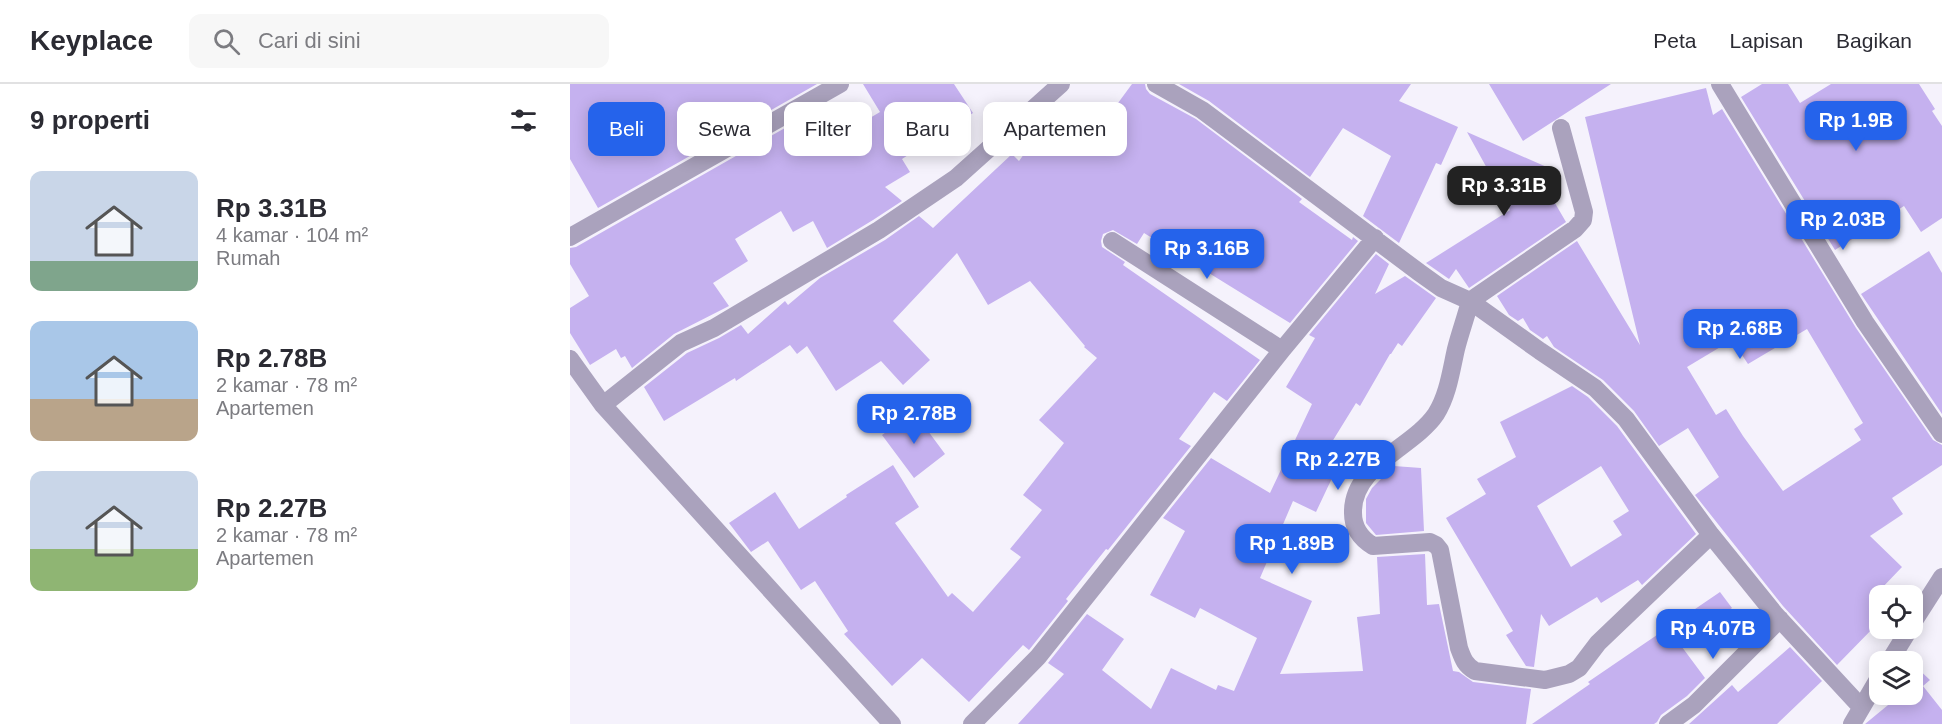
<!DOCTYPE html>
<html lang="id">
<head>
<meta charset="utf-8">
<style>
	:root { --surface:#fff; --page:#f7f7f7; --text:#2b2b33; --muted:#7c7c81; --line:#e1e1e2; --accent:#2563eb }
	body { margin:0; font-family:Arial,sans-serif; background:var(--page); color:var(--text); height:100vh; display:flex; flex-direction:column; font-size:22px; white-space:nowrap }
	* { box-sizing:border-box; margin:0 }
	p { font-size:20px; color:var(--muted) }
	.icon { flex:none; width:33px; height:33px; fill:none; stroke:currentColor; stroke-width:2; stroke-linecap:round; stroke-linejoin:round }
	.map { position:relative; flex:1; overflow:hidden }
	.details { display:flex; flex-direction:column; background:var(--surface); width:570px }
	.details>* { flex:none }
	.top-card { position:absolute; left:18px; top:18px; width:570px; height:54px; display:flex; gap:12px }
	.tools { position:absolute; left:1299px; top:501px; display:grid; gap:12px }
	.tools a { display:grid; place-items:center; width:54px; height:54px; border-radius:12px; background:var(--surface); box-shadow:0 3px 15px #0003; font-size:30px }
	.price { position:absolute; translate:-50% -51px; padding:0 14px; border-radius:12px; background:var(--accent); color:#fff; font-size:20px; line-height:39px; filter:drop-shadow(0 2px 3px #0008) }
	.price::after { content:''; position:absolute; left:50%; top:36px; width:18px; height:14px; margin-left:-9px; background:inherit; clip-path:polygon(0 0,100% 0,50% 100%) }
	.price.active { background:#222; color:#fff }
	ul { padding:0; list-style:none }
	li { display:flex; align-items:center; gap:18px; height:150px; padding:0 30px }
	li span { display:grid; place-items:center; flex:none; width:168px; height:120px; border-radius:12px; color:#555 }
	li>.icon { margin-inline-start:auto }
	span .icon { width:72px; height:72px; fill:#fffc; stroke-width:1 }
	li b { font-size:26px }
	h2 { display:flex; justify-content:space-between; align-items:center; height:72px; padding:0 30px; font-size:26px }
	.tag { padding:0 21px; border-radius:12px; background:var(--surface); box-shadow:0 3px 15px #0003; font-size:21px; line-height:54px }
	.tag.active { background:var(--accent); color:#fff }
	header { display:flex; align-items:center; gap:36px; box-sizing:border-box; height:84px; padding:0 30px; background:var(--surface); border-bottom:2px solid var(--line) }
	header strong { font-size:28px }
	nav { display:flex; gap:33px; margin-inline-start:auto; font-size:21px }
	.search { width:420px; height:54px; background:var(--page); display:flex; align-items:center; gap:15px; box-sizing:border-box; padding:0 21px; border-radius:12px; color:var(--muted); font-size:22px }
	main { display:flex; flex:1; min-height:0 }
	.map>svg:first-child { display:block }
</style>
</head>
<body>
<header>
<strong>Keyplace</strong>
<div class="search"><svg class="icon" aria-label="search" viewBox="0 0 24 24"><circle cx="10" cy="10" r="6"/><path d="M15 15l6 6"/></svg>Cari di sini</div>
<nav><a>Peta</a><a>Lapisan</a><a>Bagikan</a></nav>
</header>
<main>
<section class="details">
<h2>9 properti<svg class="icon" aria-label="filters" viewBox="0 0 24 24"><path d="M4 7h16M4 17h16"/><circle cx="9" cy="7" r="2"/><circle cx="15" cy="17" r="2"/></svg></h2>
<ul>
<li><span style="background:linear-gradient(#c9d6e8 75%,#7fa58c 0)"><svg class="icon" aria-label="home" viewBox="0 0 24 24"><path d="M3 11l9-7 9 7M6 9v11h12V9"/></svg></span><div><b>Rp 3.31B</b><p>4 kamar · 104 m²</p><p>Rumah</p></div></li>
<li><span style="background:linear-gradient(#a9c7e8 65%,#b9a48a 0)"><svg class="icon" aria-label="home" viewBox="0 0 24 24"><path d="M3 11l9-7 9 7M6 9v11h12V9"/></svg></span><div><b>Rp 2.78B</b><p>2 kamar · 78 m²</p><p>Apartemen</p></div></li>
<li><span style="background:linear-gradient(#c9d6e8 65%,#8fb573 0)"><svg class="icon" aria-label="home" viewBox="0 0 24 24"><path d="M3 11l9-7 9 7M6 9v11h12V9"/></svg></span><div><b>Rp 2.27B</b><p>2 kamar · 78 m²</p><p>Apartemen</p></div></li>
</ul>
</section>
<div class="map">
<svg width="1372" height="640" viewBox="0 0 1372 640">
	<rect width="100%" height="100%" fill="#f5f2fc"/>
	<path fill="#c5b1ef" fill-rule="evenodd" d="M0 0H247L28 124 0 75Z
		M293 0H384L403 29 332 75 340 88 315 103 332 117 303 136 257 164 243 137 223 148 211 127 165 155 178 177 143 199 159 222 104 250 62 284 55 272 51 274 46 265 20 281 0 249V224L19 212 0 180V164L6 163 222 40 239 70 310 28Z
		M562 0H575L576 5 580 10 626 35 732 115 729 118 782 156 783 153 788 157 720 239 574 149 567 160 543 146 533 150 531 157 532 163 555 178 553 181 690 276 657 317 644 308 609 355 621 362 538 466 536 465 496 515 498 517 459 566 453 561 399 618 352 574 322 602 274 550 278 547 245 497 231 506 198 457 181 468 159 439 205 408 229 445 277 413 276 411 323 381 349 423 325 439 378 513 382 509 403 528 451 473 440 465 472 426 453 411 494 359 469 336 527 274 514 263 515 262 460 197 418 221 387 169 323 237 360 276 333 301 311 277 266 307 237 262 227 270 220 261 166 297 165 294 94 337 74 303 117 269 149 254 171 241 178 250 215 217 218 221 250 194 315 156 349 132 363 144 442 70 449 77 489 22 526 49Z
		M609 0H841L829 17 888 43 871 81 866 79 829 159 793 132 821 72 773 44 740 93 639 17Z
		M919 0H1041L953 57Z
		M1192 0H1218L1230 19 1261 0H1349L1365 25 1362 27 1372 42V134L1351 148 1334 122 1265 166 1171 13Z
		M1136 4 1143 31 1152 25 1286 244 1363 356 1372 361V381L1322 414 1333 430 1300 452 1332 483 1310 506V537L1267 581 1213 522 1125 411 1149 393 1118 344 1089 362 1064 327 1033 296 984 263 977 252 973 255 960 246 953 234 948 237 939 231 927 212 1007 157 1070 261 1015 33ZM1237 245 1293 339 1284 345 1291 356 1213 407 1173 352 1156 325 1146 331 1117 283 1162 256 1178 280Z
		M897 48 979 84 968 90 996 138 899 204 886 185 879 195 856 179 940 126Z
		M1359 167 1372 189V330L1291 210Z
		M806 170 819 180 805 210 835 192 866 214 832 262 828 259 821 270H820L790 322 786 319 757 366 772 373 746 428 723 417 690 494 742 517 710 590 793 587 787 533 810 530 807 473 855 470 857 521 869 520 883 587 889 588 903 598 961 605 956 640H448L494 590 478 579 517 530 554 555 532 586 581 625 601 584 646 606 648 601 664 607 687 554 630 524 625 534 580 511 615 447 593 434 641 374 700 409 742 320 716 303 745 254 739 251Z
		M1002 302 1018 313 1047 342 1126 450 1072 501 1068 496 1031 519 1027 513 979 542 971 530 964 583 956 582 936 551 943 547 876 434 916 410 907 395 946 373 930 338ZM1031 382 1059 427 1043 437 1052 451 1001 483 967 422Z
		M344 328 375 370 344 394 312 351Z
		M824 382 851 384 854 447 806 451 796 439V415L802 404Z
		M1150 508 1162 524 1112 563 1135 594 1117 612 1091 631 1087 638 1084 640H962L1020 600 1018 598Z
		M1220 563 1252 597 1207 640H1119L1162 601 1168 608Z
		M1342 579 1360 596 1353 602 1372 626V640H1295L1329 612 1327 610H1342Z"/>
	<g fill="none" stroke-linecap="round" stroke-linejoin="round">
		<path stroke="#aaa2bd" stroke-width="18" d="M586 0 632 26 850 189 871 204 900 217 970 267 1025 304 1056 335 1141 451 1204 529 1290 622
			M1150 0 1295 238 1372 350
			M991 44 1014 128 1013 136 1005 145 900 217C896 233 890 249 886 265 881 287 878 311 866 330 843 364 782 381 783 429 783 444 790 454 803 462L860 458 866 461 870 466 889 564C893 575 895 581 905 587L975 596 999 590 1009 584 1028 559 1141 451
			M0 153 270 0
			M542 157 712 266
			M0 275 33 321 322 640
			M33 321 111 259 144 244 309 146 386 94 491 0
			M1342 540 1372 493
			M1319 578 1340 544
			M402 640 468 573 712 266 805 154
			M1098 640 1124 621 1210 535
			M1282 640 1310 592"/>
	</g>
</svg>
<div class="tools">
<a><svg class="icon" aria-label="locate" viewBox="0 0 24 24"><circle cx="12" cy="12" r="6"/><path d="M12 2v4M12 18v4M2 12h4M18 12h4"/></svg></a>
<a><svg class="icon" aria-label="layers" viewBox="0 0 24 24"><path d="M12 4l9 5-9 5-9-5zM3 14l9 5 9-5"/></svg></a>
</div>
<b class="price" style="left:1286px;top:68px">Rp 1.9B</b>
<b class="price active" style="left:934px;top:133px">Rp 3.31B</b>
<b class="price" style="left:1273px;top:167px">Rp 2.03B</b>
<b class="price" style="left:637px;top:196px">Rp 3.16B</b>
<b class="price" style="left:1170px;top:276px">Rp 2.68B</b>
<b class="price" style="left:344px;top:361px">Rp 2.78B</b>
<b class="price" style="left:768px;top:407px">Rp 2.27B</b>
<b class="price" style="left:722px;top:491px">Rp 1.89B</b>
<b class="price" style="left:1143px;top:576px">Rp 4.07B</b>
<div class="top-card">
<a class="tag active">Beli</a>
<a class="tag">Sewa</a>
<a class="tag">Filter</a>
<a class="tag">Baru</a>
<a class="tag">Apartemen</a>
</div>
</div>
</main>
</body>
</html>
